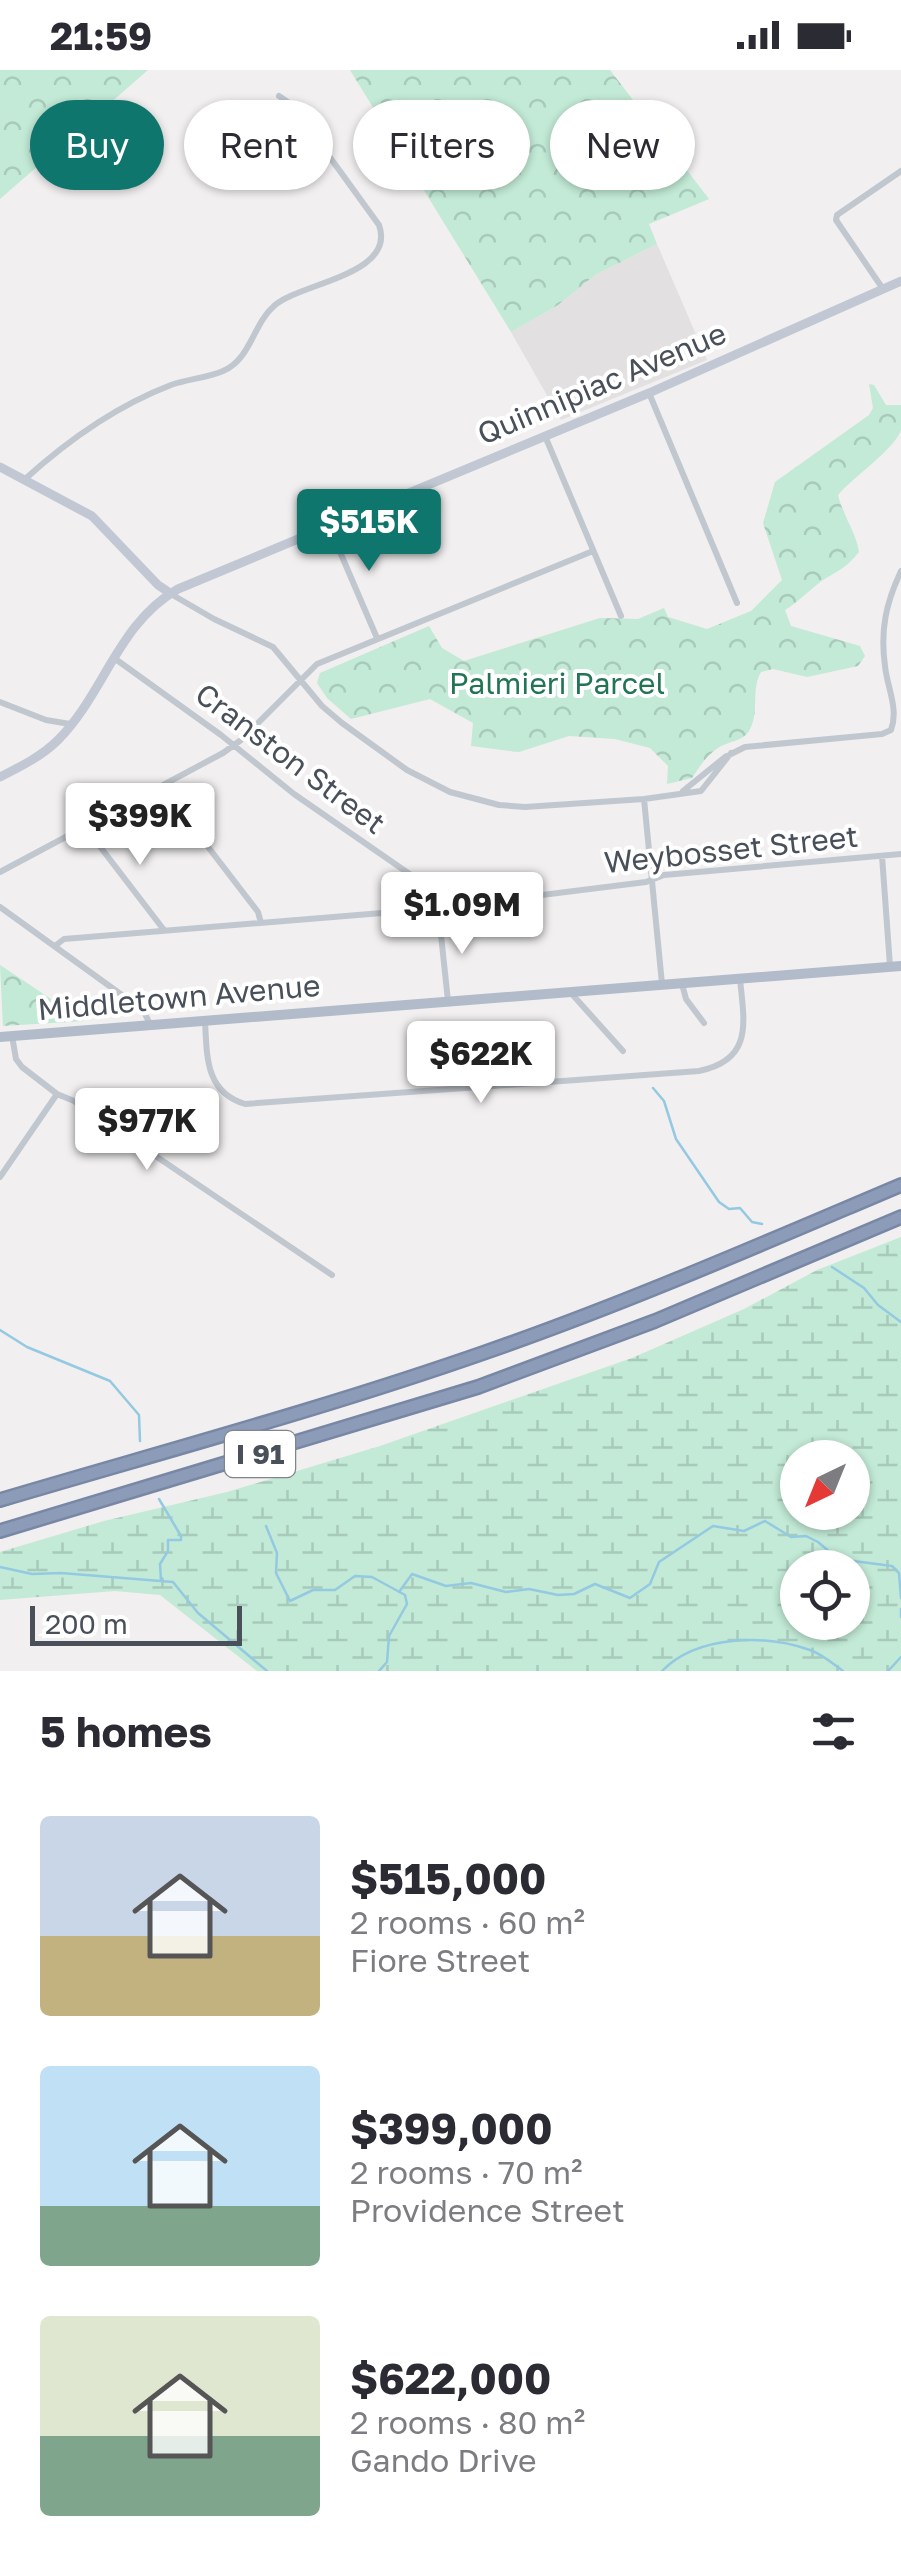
<!DOCTYPE html>
<html lang="en">
<head>
<meta charset="utf-8">
<style>
	:root { --surface:#fff; --page:#f2f2f3; --text:#2b2b33; --muted:#7c7c81; --accent:#0f766e }
	body { margin:0; font-family:"Golos Text",sans-serif; background:var(--page); color:var(--text); height:100vh; display:flex; flex-direction:column; font-size:38px; white-space:nowrap }
	* { box-sizing:border-box; margin:0 }
	p { font-size:32px; color:var(--muted) }
	.icon { flex:none; width:55px; height:55px; fill:none; stroke:currentColor; stroke-width:2; stroke-linecap:round; stroke-linejoin:round }
	.map { position:relative; height:1601px; overflow:hidden }
	.sheet { display:flex; flex-direction:column; background:var(--surface); flex:1 }
	.sheet>* { flex:none }
	.guide { position:absolute; left:30px; top:30px; width:842px; height:90px; display:flex; gap:20px }
	.needle { width:65px; rotate:223deg }
	.controls { position:absolute; left:780px; top:1370px; display:grid; gap:20px }
	.controls a { display:grid; place-items:center; width:90px; height:90px; border-radius:50%; background:var(--surface); box-shadow:0 2px 8px #0004; font-size:50px }
	.scale { position:absolute; left:30px; bottom:25px; width:212px; box-sizing:border-box; padding-left:10px; border:5px solid #49505a; border-top:0; font-size:28px; line-height:35px; white-space:nowrap; color:#49505a; -webkit-text-stroke:8px #fff; paint-order:stroke }
	.price { position:absolute; translate:-50% -85px; padding:0 22px; border-radius:10px; background:#fff; color:#222; font-size:32px; line-height:65px; filter:drop-shadow(0 2px 5px #0008) }
	.price::after { content:''; position:absolute; left:50%; top:60px; width:30px; height:22px; margin-left:-15px; background:inherit; clip-path:polygon(0 0,100% 0,50% 100%) }
	.price.current { background:var(--accent); color:#fff }
	ul { padding:0; list-style:none }
	li { display:flex; align-items:center; gap:30px; height:250px; padding:0 40px }
	li span { display:grid; place-items:center; flex:none; width:280px; height:200px; border-radius:10px; color:#555 }
	li>.icon { margin-inline-start:auto }
	span .icon { width:120px; height:120px; fill:#fffc; stroke-width:1 }
	li b { font-size:42px }
	h2 { display:flex; justify-content:space-between; align-items:center; height:120px; padding:0 40px; font-size:42px }
	.pill { padding:0 35px; border-radius:45px; background:var(--surface); box-shadow:0 2px 8px #0004; font-size:35px; line-height:90px }
	.pill.current { background:var(--accent); color:#fff }
	.status { display:flex; justify-content:space-between; align-items:center; height:70px; padding:0 50px; background:var(--surface); direction:ltr }
	.status svg { height:28px; fill:currentColor }
	.map>svg:first-child { display:block }
</style>
</head>
<body>
<div class="status"><b>21:59</b><svg viewBox="0 0 49 12"><path d="M0 12V9h3v3zM5 12V6h3v6zM10 12V3h3v9zM15 12V0h3v12zM26 1h20v11H26zM47 4h2v5h-2z"/></svg></div>
<div class="map">
<svg width="901" height="1601" viewBox="0 0 901 1601">
	<defs>
		<pattern id="forest-crowns" width="20" height="18" patternUnits="userSpaceOnUse" patternTransform="scale(2.5)"><rect width="20" height="18" fill="#c2ead6"/><path d="M2 6a3 3 0 1 1 6 0M12 15a3 3 0 1 1 6 0" fill="none" stroke="#a8caba"/></pattern>
		<pattern id="wetland-marsh" width="20" height="14" patternUnits="userSpaceOnUse" patternTransform="scale(2.5)"><rect width="20" height="14" fill="#c2ead6"/><path d="M1 5h8M5 5V1M11 12h8M15 12V8" fill="none" stroke="#a8caba"/></pattern>
	</defs>
	<rect width="100%" height="100%" fill="#f1efef"/>
	<path fill="#e2e0e0" d="M657 174 707 290 561 350 511 262 558 235 595 205Z"/>
	<path fill="url(#forest-crowns)" d="M0 0H148L0 129Z
		M350 0H610L709 129 649 154 657 174 595 205 558 235 511 262Z
		M869 314 874 315 886 335H901C901 342 901 354 901 360 895 379 853 407 838 425 843 446 856 462 859 482 848 496 840 500 826 508 812 517 800 531 785 540L791 556 860 576 865 586 858 596 807 607 773 599 761 602C751 619 759 640 751 657 745 672 730 670 718 678 706 686 700 696 692 708L667 714 668 696 650 678 615 669 569 666 519 682 471 676 473 653 430 629 351 649 327 628 317 613 320 603 429 556 442 578 464 591 600 548 638 549 664 538 668 547 707 559 751 541 782 510 763 453 775 412 869 345 873 338Z
		M0 895 84 951 3 956Z"/>
	<path fill="url(#wetland-marsh)" fill-rule="evenodd" d="M901 1167V1601H257L160 1525 115 1521 0 1530V1482L104 1451 227 1422 380 1376 632 1288 744 1239 817 1200ZM798 1388H852V1442H798ZM798 1498H852V1552H798Z"/>
	<g fill="none" stroke-linecap="round" stroke-linejoin="round">
		<path stroke="#94c9e2" stroke-width="2.5" d="M653 1018 664 1031 676 1069 719 1132 729 1139 740 1138 752 1152 762 1154
			M832 1197 864 1218 878 1235 901 1252
			M0 1260 27 1277 110 1311 139 1345 140 1371
			M159 1429 181 1466V1470H168V1481L160 1494 161 1510
			M266 1456 277 1483 276 1503 290 1531 313 1520H335L355 1506 372 1507 405 1525 407 1534 389 1566 387 1592 379 1601
			M0 1497 32 1504 61 1503 173 1512 198 1543 267 1601
			M399 1522 412 1504 446 1516 471 1513 506 1522 529 1519 558 1525 574 1524 595 1514 630 1528 650 1514 659 1492 713 1456 744 1461 765 1451 791 1467 806 1466 818 1472 838 1489 892 1496 899 1503 901 1528
			M901 1539V1547
			M662 1601C697 1565 765 1564 810 1580 822 1584 833 1594 843 1601
			M888 1601 901 1587"/>
		<defs>
			<path id="highway" d="M0 1430C162 1382 326 1338 486 1282 627 1233 764 1173 901 1115
				M0 1461 478 1317 655 1251 901 1147"/>
		</defs>
		<use href="#highway" stroke="#7787a4" stroke-width="16"/>
		<path stroke="#c1c7cf" stroke-width="6" d="M883 219 836 150 837 145 901 101
			M649 323 737 533
			M545 366 621 546
			M24 410C68 370 116 336 171 315 188 309 207 308 223 301 251 289 253 254 274 236 299 213 397 205 379 155L292 35 279 26
			M328 454 377 568
			M171 524 214 549 273 577 322 636 342 653 407 700 450 722 499 735 525 737 644 729 701 721 731 683
			M114 588 221 665 294 724 424 814 435 831
			M0 632 46 650 70 654
			M162 717 258 842 261 853
			M683 721 725 687 745 677 882 664 891 660C899 639 887 617 885 596 880 560 886 533 901 501
			M644 729 662 914
			M85 757 164 860
			M882 786 890 896
			M0 802 223 683 241 670 317 594 593 481
			M430 838a8 8 0 1 1 16 0a8 8 0 1 1-16 0Z
			M0 837 133 933 145 944 150 954
			M446 837 646 812 664 805 901 784
			M439 846 448 931
			M55 876 64 869 431 839
			M682 914 686 929 704 953
			M571 923 623 981
			M205 951C207 986 205 1022 245 1034L699 1001C754 990 744 951 740 909
			M12 966 16 989 22 997 57 1024 74 1031 332 1205
			M0 1107 57 1024"/>
		<path stroke="#c1c8d3" stroke-width="9" d="M0 397 92 446 158 515 170 523
			M0 707C20 697 42 686 58 670 104 624 118 553 178 519L649 323 901 211"/>
		<path stroke="#b1bbca" stroke-width="10" d="M0 967 901 896"/>
		<use href="#highway" stroke="#8c9cb8" stroke-width="11"/>
	</g>
	<g text-anchor="middle" stroke-width="8" stroke-linejoin="round" paint-order="stroke">
		<rect fill="#fff" stroke="#80848c" stroke-width="2.5" x="225" y="1361" width="70" height="46" rx="8"/>
		<g font-size="28" font-weight="bold" fill="#49505a">
			<text x="260" y="1394">I 91</text>
		</g>
		<g font-size="30" fill="#49505a" stroke="#fff">
			<text transform="translate(602 314) rotate(-23)" y="10">Quinnipiac Avenue</text>
			<text transform="translate(290 689) rotate(37)" y="10">Cranston Street</text>
			<text transform="translate(731 780) rotate(-6)" y="10">Weybosset Street</text>
			<text transform="translate(179 928) rotate(-5)" y="10">Middletown Avenue</text>
		</g>
		<g font-size="30" fill="#217454" stroke="#fff">
			<text x="557" y="624">Palmieri Parcel</text>
		</g>
	</g>
</svg>
<div class="controls">
<a><svg class="needle" viewBox="-14 -14 28 28"><path d="M0-13l5 13h-10z" fill="#e53935"/><path d="M0 13l5-13h-10z" fill="#7c7c81"/></svg></a>
<a><svg class="icon" aria-label="locate" viewBox="0 0 24 24"><circle cx="12" cy="12" r="6"/><path d="M12 2v4M12 18v4M2 12h4M18 12h4"/></svg></a>
</div>
<div class="scale">200 m</div>
<b class="price current" style="left:369px;top:504px">$515K</b>
<b class="price" style="left:140px;top:798px">$399K</b>
<b class="price" style="left:462px;top:887px">$1.09M</b>
<b class="price" style="left:481px;top:1036px">$622K</b>
<b class="price" style="left:147px;top:1103px">$977K</b>
<div class="guide">
<a class="pill current">Buy</a>
<a class="pill">Rent</a>
<a class="pill">Filters</a>
<a class="pill">New</a>
</div>
</div>
<section class="sheet">
<h2>5 homes<svg class="icon" aria-label="filters" viewBox="0 0 24 24"><path d="M4 7h16M4 17h16"/><circle cx="9" cy="7" r="2"/><circle cx="15" cy="17" r="2"/></svg></h2>
<ul>
<li><span style="background:linear-gradient(#c9d6e8 60%,#c2b280 0)"><svg class="icon" aria-label="home" viewBox="0 0 24 24"><path d="M3 11l9-7 9 7M6 9v11h12V9"/></svg></span><div><b>$515,000</b><p>2 rooms · 60 m²</p><p>Fiore Street</p></div></li>
<li><span style="background:linear-gradient(#bfe0f5 70%,#7fa58c 0)"><svg class="icon" aria-label="home" viewBox="0 0 24 24"><path d="M3 11l9-7 9 7M6 9v11h12V9"/></svg></span><div><b>$399,000</b><p>2 rooms · 70 m²</p><p>Providence Street</p></div></li>
<li><span style="background:linear-gradient(#dfe7d0 60%,#7fa58c 0)"><svg class="icon" aria-label="home" viewBox="0 0 24 24"><path d="M3 11l9-7 9 7M6 9v11h12V9"/></svg></span><div><b>$622,000</b><p>2 rooms · 80 m²</p><p>Gando Drive</p></div></li>
</ul>
</section>
</body>
</html>
